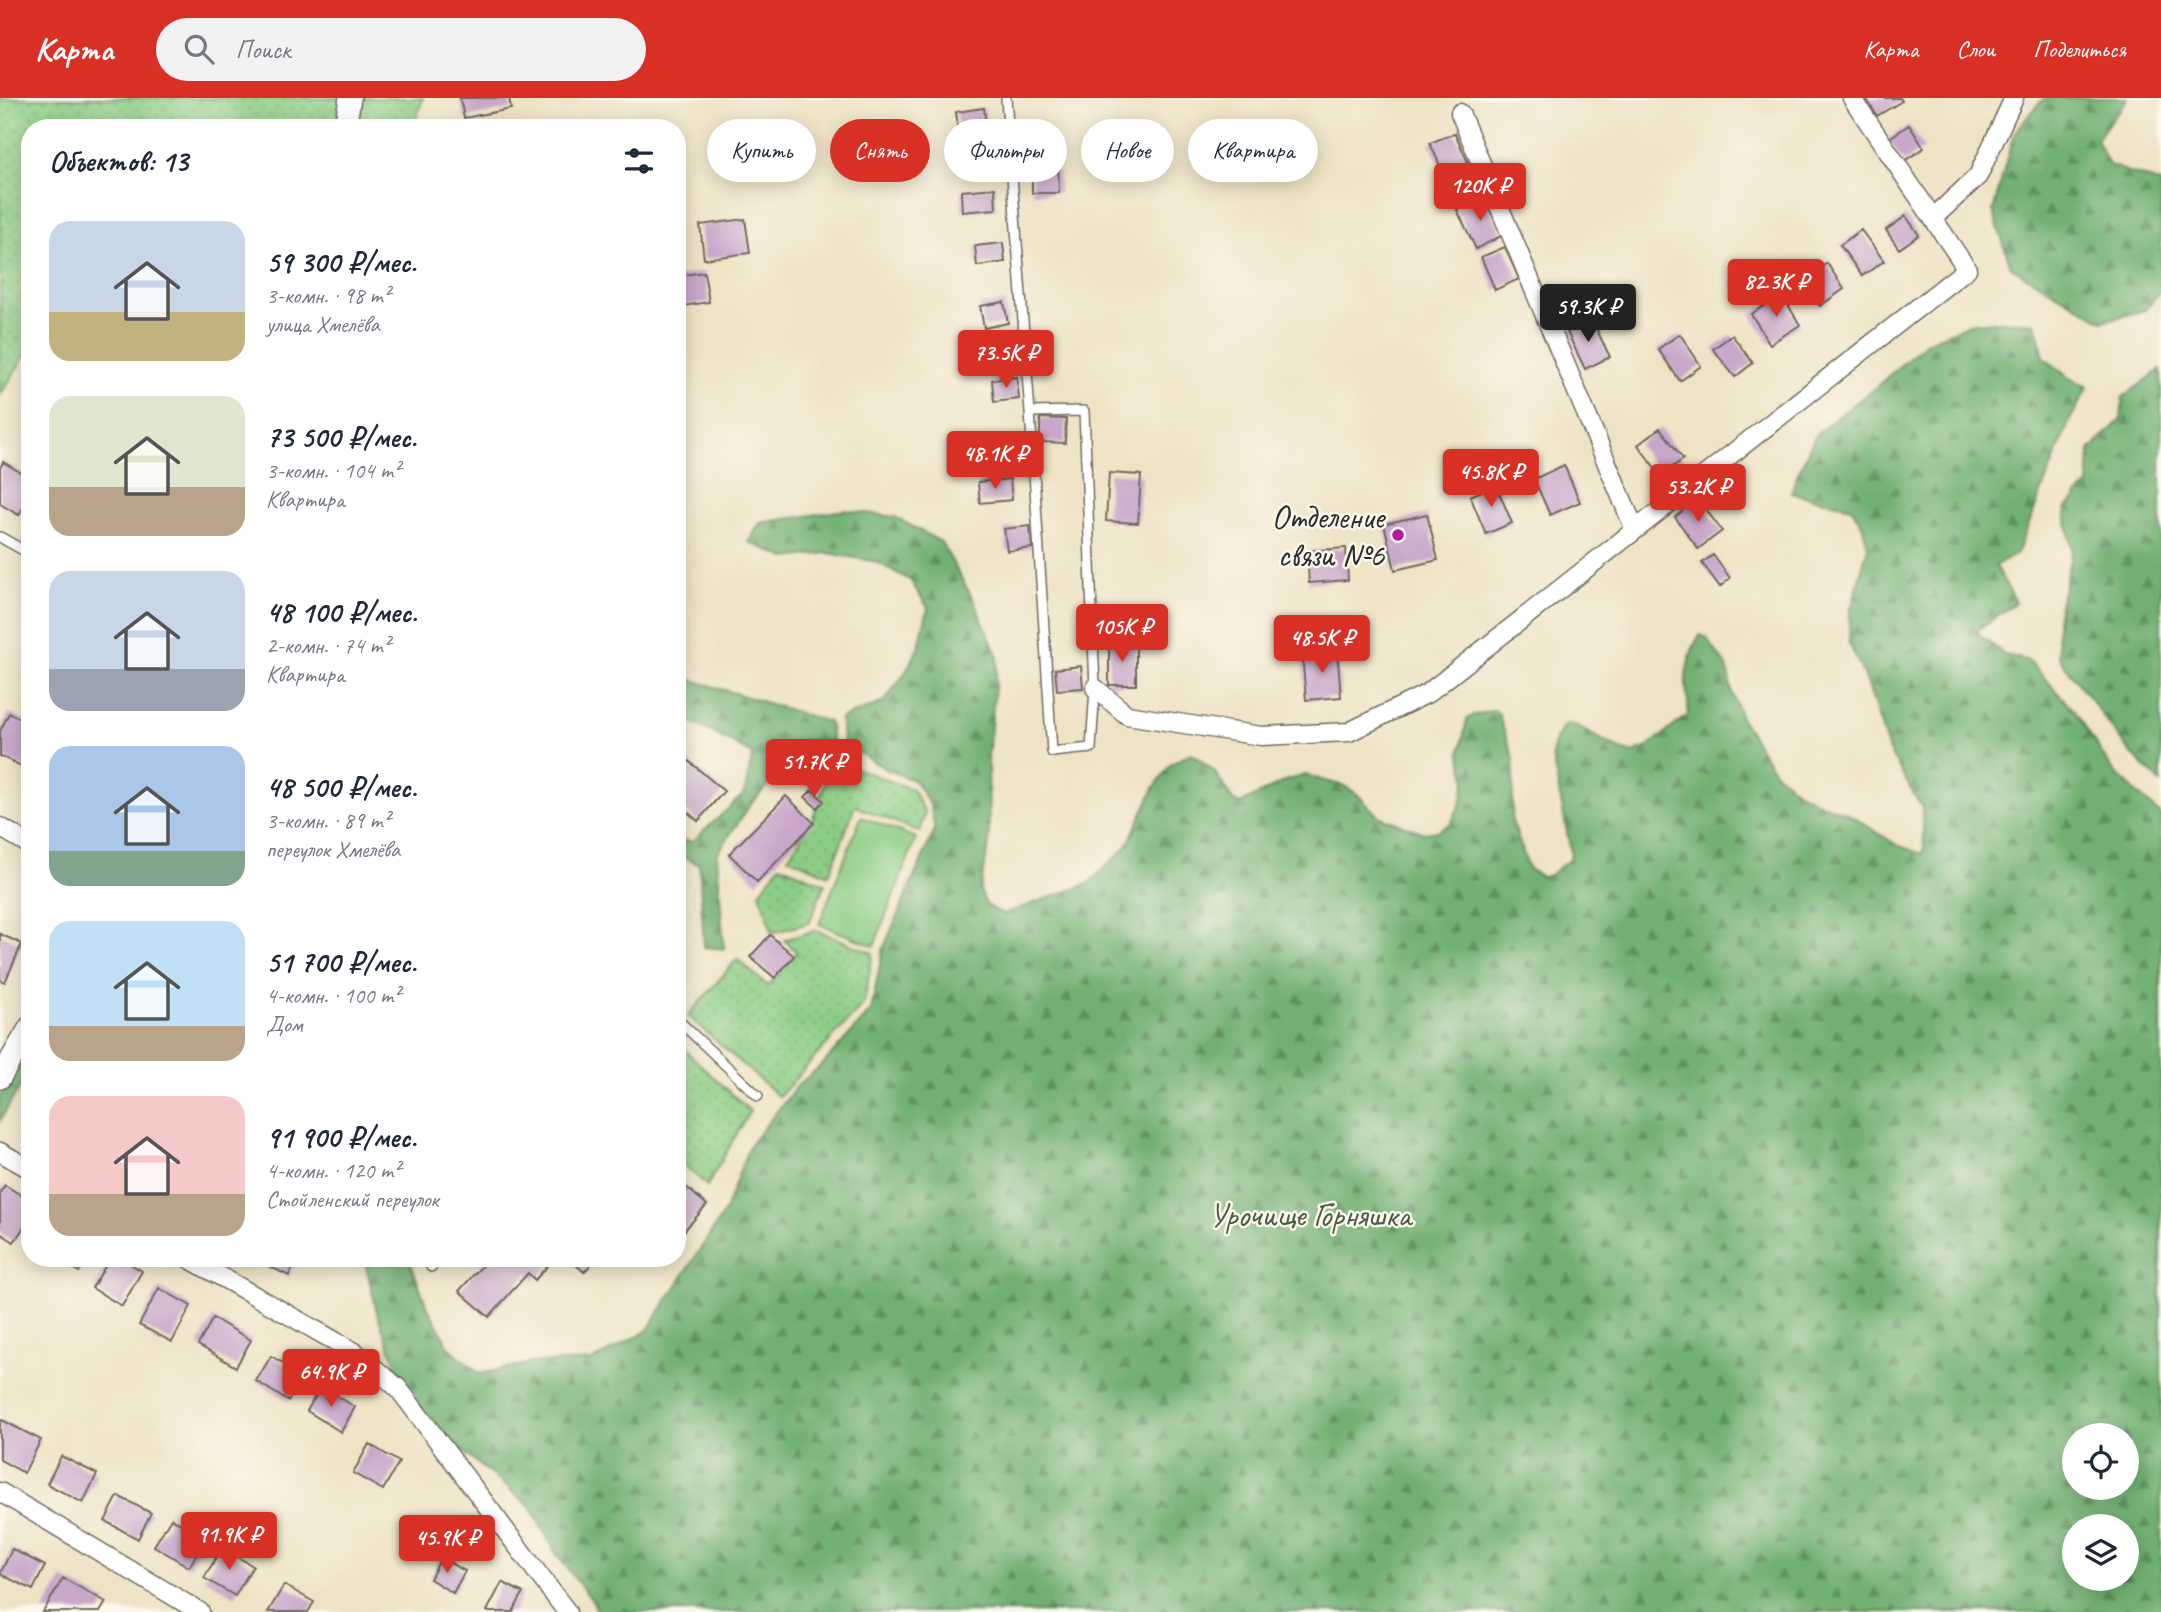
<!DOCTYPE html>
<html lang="ru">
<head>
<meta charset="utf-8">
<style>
	:root { --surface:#fff; --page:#f2f2f3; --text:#1f2937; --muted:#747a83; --accent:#d93025 }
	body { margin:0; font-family:Caveat,sans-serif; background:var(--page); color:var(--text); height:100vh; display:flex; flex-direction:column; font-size:26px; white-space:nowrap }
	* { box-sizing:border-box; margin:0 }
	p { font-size:23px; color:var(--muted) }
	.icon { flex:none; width:38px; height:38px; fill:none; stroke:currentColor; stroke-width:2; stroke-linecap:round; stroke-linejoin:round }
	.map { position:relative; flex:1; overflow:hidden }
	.details { position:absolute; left:21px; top:21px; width:665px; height:1148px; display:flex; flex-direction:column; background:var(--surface); border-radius:28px; box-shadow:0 4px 18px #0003 }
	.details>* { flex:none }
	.guide { position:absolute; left:707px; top:21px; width:665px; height:63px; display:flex; gap:14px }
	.controls { position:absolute; left:2062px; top:1325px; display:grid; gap:14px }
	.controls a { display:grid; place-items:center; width:77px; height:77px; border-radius:50%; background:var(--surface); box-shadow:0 4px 18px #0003; font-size:35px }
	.price { position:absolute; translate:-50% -60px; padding:0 16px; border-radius:7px; background:var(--accent); color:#fff; font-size:23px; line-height:46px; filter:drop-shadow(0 2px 4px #0008) }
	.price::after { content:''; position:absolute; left:50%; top:42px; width:21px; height:16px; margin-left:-10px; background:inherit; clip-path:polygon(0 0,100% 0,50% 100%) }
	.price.active { background:#222; color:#fff }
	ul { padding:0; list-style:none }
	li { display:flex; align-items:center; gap:21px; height:175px; padding:0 28px }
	li span { display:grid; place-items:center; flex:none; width:196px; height:140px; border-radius:21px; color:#555 }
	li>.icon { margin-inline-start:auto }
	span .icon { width:84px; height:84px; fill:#fffc; stroke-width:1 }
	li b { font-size:30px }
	h2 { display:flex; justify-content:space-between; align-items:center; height:84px; padding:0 28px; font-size:30px }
	.pill { padding:0 24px; border-radius:32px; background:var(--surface); box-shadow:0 4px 18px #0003; font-size:24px; line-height:63px }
	.pill.active { background:var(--accent); color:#fff }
	header { display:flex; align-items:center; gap:42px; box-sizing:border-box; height:98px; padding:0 35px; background:var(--accent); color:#fff }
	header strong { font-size:33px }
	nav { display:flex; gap:38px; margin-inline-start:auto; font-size:24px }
	.search { width:490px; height:63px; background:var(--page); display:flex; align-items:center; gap:18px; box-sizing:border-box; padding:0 24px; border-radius:38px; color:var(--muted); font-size:26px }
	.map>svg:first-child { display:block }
</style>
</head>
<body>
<header>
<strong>Карта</strong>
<div class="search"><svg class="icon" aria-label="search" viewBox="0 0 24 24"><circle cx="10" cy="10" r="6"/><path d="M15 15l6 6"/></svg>Поиск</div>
<nav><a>Карта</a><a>Слои</a><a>Поделиться</a></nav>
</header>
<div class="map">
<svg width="2161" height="1514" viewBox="0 0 2161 1514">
	<defs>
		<pattern id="grass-dots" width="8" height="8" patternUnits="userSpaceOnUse" patternTransform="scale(1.75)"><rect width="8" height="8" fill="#8ccd85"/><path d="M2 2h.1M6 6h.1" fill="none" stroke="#79b073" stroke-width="1.8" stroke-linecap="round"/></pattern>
		<pattern id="forest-firs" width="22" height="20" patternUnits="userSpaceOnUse" patternTransform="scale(1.75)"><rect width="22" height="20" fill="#71b072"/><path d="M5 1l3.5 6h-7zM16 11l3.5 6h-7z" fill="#5d8f5e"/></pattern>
	</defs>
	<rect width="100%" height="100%" fill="#fbf7ec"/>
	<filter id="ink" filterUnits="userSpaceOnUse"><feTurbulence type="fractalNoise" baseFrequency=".0143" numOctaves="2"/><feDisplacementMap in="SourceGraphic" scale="14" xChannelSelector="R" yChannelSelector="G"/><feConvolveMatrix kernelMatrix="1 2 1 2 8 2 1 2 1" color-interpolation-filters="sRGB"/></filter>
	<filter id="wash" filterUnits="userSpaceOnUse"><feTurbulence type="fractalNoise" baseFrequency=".00686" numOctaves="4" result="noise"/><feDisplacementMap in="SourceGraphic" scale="28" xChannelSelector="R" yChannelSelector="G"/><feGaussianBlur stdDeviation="1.57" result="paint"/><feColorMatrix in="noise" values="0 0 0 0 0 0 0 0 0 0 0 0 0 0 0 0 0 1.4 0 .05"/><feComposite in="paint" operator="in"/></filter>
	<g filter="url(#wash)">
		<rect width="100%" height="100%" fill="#efe3c5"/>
		<path fill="url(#grass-dots)" stroke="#5c7c58" stroke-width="2" d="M0 0H341L337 22 333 30H30V249L0 298Z
			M362 0H423L413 30H356Z
			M833 662 912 691 925 714 920 734 855 708 829 777 788 759 811 725Z
			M780 767 825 786 809 825 772 835 760 794Z
			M816 832 873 855 864 905 779 999 688 918 737 861 768 888 797 854 784 842Z
			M677 945 750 1013 707 1088 677 1060Z"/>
		<path fill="url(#forest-firs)" stroke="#4e6e4e" stroke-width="2" fill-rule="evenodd" d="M2044 0H2128L2096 42 2109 67 2161 85V192L2145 212 2103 223 2011 169 1993 113 2014 35Z
			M1999 223 2035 225 2044 259 2069 280 2088 289 2070 322 2017 456 1995 468 2016 504 1977 533 1981 538 2006 557 2029 563 2074 612 2112 671 2161 718V1514H597L594 1505 557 1457 530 1408 455 1347 405 1291 378 1218 364 1160H409L426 1206 449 1249 480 1276 531 1265 592 1263 647 1233 725 1113 749 1048 798 987 823 966 871 913 883 851 935 731 930 707 915 683 886 671 844 646 840 621 884 604 905 575 919 548 928 510 910 482 877 464 828 455 786 460 749 444 760 425 845 412 895 419 941 444 974 503 998 559 988 658 989 746 980 792 986 807 1003 816 1088 786 1127 748 1154 690 1171 666 1191 655 1214 673 1233 702 1240 706 1287 682 1305 677 1344 688 1357 696 1378 718 1424 735 1438 733 1451 725 1461 705 1466 681 1460 654 1467 621 1472 618 1494 612 1498 615 1514 661 1512 723 1529 771 1542 779 1550 777 1570 761 1571 754 1552 658 1555 642 1565 626 1574 627 1619 651 1632 655 1646 650 1688 617C1689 607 1687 598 1686 588 1685 572 1691 550 1700 537L1706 539 1727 569 1732 595 1742 622 1774 673 1796 692 1821 706 1847 715 1897 747 1922 756 1924 750 1922 710 1889 653 1867 584 1849 545 1850 515 1868 449 1863 429 1851 409 1791 395 1796 379 1816 336 1876 289 1928 243 1972 225ZM2074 1337H2126V1390H2074ZM2074 1428H2126V1480H2074Z
			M2161 271V685L2130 654 2058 558 2057 521 2072 452 2065 411 2088 387 2090 352 2121 321 2123 299Z
			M677 574 679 578 829 624 834 655 791 663 750 707 717 756 724 851 704 849 699 766 677 756V742L693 743 744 696 753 656 677 616Z
			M30 945V971L0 1023V997Z"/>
		<path fill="#8ccd85" stroke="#5c7c58" stroke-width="2" d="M861 719 916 740 874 848 819 826Z"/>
		<g id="blocks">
			<path fill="#c9a7ca" d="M460 0H509L511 11 464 20Z
				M1866 0H1900L1902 3 1877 18Z
				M984 10 987 35 959 38 956 14Z
				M1909 27 1924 50 1903 64 1888 41Z
				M1455 35 1469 67 1444 77 1430 45Z
				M995 48 996 73 957 75 955 51Z
				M1032 57H1058L1059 95H1032Z
				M995 90 996 111 962 114 961 93Z
				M1485 99 1503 137 1476 151 1457 112Z
				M1906 118 1919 137 1899 151 1886 132Z
				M745 121 750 155 704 161 700 127Z
				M1861 132 1884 163 1862 178 1840 147Z
				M1003 145 1005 164 977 168 975 148Z
				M1505 149 1519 181 1495 192 1481 159Z
				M1827 165 1844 191 1820 208 1802 183Z
				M704 174 709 204 677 209V178Z
				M1782 197 1800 227 1770 246 1751 216Z
				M1004 204 1008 225 984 230 980 208Z
				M1592 222 1610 259 1585 271 1567 234Z
				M1010 236 1012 258 986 261 984 239Z
				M1680 236 1701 268 1680 283 1658 251Z
				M1732 237 1753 265 1735 279 1713 251Z
				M1017 279 1019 301 994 304 992 282Z
				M1040 320 1066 321 1065 345 1040 344Z
				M1660 330 1683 361 1661 378 1638 347Z
				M3 364 30 380V397L19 417 0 406V370Z
				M1564 367 1580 404 1550 417 1534 381Z
				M1109 375 1141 377 1138 425 1106 423Z
				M1010 381 1012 402 980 405 978 384Z
				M1496 387 1512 425 1486 436 1470 398Z
				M1698 401 1722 433 1698 451 1675 419Z
				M1427 416 1438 462 1395 472 1384 426Z
				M1030 428 1032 450 1007 453 1004 431Z
				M1346 450 1348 482 1309 485 1307 453Z
				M1713 457 1730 480 1720 489 1702 465Z
				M1109 546H1136V587H1109Z
				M1337 552 1341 599 1306 602 1302 555Z
				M1081 568 1083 590 1057 592 1055 571Z
				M9 615 30 625V672L0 658V633Z
				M677 653 724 693 698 723 677 705Z
				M812 692 824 703 817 710 805 699Z
				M786 698 814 725 757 784 729 756Z
				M0 836 22 846 5 884 0 882Z
				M770 837 794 858 775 880 750 859Z
				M677 1081 707 1107 683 1134 677 1129Z
				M5 1087 30 1103V1120L14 1144 0 1135V1094Z
				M55 1160H87L79 1174Z
				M110 1160H120L142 1173 122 1208 92 1190Z
				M252 1160H298L289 1178Z
				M489 1160H555L535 1182 528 1175 489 1219 459 1193Z
				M569 1160H597L584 1174Z
				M159 1190 191 1208 172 1244 139 1227Z
				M213 1220 251 1242 236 1269 198 1247Z
				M271 1258 304 1277 288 1303 256 1283Z
				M321 1288 355 1309 341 1334 307 1313Z
				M2 1322 41 1342 24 1375 0 1362V1326Z
				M369 1346 399 1364 383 1392 353 1375Z
				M61 1358 97 1376 83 1405 47 1386Z
				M118 1398 151 1415 138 1441 105 1423Z
				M171 1420 206 1441 189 1469 154 1448Z
				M222 1450 253 1468 235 1498 204 1480Z
				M12 1451 45 1468 33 1492 0 1476Z
				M441 1460 465 1473 453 1495 430 1481Z
				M63 1480 106 1504 100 1514H43Z
				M502 1484 523 1495 513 1514H489L487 1513Z
				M284 1487 314 1504 308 1514H268Z"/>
		</g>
	</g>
	<g filter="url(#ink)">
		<use href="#blocks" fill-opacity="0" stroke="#706b61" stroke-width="2"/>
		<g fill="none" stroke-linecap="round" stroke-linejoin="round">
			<defs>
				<path id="service" d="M1006 0 1030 314 1084 313 1095 590 1091 650 1052 654 1030 314
					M0 439 30 456
					M677 921 758 998
					M431 1169 439 1160"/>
				<path id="minor" d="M1460 15 1635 432
					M1933 120 1978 78 2014 0
					M1095 590 1127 617 1261 638 1349 634 1428 595 1967 171 1852 0
					M0 729 30 747
					M0 1054 30 1071
					M188 1160 356 1255 398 1290 567 1514
					M0 1394 200 1514"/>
				<path id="tertiary" d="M345 30 350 0
					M0 980 30 929"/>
			</defs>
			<use href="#service" stroke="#706b61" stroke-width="12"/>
			<use href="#minor" stroke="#706b61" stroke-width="21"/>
			<use href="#tertiary" stroke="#706b61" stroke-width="24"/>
			<use href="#service" stroke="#fff" stroke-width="9"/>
			<use href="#minor" stroke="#fff" stroke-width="18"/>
			<use href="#tertiary" stroke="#fff" stroke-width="21"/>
		</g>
	</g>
	<circle fill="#b5179e" stroke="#fbf7ec" stroke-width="2.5" cx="1398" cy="437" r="7"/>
	<g text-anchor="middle" stroke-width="5" stroke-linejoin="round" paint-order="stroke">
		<g font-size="33" fill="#2b2b2b" stroke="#fbf7ec" text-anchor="end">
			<text x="1384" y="430">Отделение<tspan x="1384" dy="38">связи №6</tspan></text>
		</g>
		<g font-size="33" fill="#485c46" stroke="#fbf7ec">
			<text x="1310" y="1128">Урочище Горняшка</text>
		</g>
	</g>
</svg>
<div class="controls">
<a><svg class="icon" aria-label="locate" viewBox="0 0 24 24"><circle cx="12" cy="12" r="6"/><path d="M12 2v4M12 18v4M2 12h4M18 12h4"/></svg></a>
<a><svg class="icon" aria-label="layers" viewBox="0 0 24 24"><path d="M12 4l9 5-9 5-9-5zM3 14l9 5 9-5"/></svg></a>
</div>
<b class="price" style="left:1480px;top:125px">120K ₽</b>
<b class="price" style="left:1776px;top:221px">82.3K ₽</b>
<b class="price active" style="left:1588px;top:246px">59.3K ₽</b>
<b class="price" style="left:1006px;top:292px">73.5K ₽</b>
<b class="price" style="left:995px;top:393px">48.1K ₽</b>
<b class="price" style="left:1491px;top:411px">45.8K ₽</b>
<b class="price" style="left:1698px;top:426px">53.2K ₽</b>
<b class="price" style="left:1122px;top:566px">105K ₽</b>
<b class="price" style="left:1322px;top:577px">48.5K ₽</b>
<b class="price" style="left:814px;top:701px">51.7K ₽</b>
<b class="price" style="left:331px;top:1311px">64.9K ₽</b>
<b class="price" style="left:229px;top:1474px">91.9K ₽</b>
<b class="price" style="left:447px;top:1477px">45.9K ₽</b>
<div class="guide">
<a class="pill">Купить</a>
<a class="pill active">Снять</a>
<a class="pill">Фильтры</a>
<a class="pill">Новое</a>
<a class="pill">Квартира</a>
</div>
<section class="details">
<h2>Объектов: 13<svg class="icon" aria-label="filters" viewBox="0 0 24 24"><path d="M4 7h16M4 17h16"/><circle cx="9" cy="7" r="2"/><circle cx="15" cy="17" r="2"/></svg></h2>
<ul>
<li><span style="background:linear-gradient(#c9d6e8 65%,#c2b280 0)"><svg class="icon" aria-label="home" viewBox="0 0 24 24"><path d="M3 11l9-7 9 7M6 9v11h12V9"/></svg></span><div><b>59 300 ₽/мес.</b><p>3-комн. · 98 m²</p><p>улица Хмелёва</p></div></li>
<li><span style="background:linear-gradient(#dfe7d0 65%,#b9a48a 0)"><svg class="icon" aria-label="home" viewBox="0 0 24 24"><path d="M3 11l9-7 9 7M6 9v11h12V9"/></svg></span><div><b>73 500 ₽/мес.</b><p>3-комн. · 104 m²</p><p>Квартира</p></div></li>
<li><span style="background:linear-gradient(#c9d6e8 70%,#9aa5b1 0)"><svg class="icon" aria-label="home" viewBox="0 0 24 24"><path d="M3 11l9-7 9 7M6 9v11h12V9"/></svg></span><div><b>48 100 ₽/мес.</b><p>2-комн. · 74 m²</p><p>Квартира</p></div></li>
<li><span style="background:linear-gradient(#a9c7e8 75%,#7fa58c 0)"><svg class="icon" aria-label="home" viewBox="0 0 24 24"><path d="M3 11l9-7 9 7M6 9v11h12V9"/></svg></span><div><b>48 500 ₽/мес.</b><p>3-комн. · 89 m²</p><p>переулок Хмелёва</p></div></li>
<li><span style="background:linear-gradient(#bfe0f5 75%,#b9a48a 0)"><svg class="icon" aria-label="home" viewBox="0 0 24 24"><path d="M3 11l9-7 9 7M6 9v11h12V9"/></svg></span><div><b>51 700 ₽/мес.</b><p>4-комн. · 100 m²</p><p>Дом</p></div></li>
<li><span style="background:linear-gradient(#f6c9c9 70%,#b9a48a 0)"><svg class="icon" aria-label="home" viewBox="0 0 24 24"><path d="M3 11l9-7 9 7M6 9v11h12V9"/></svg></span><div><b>91 900 ₽/мес.</b><p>4-комн. · 120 m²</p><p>Стойленский переулок</p></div></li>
</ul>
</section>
</div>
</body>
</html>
